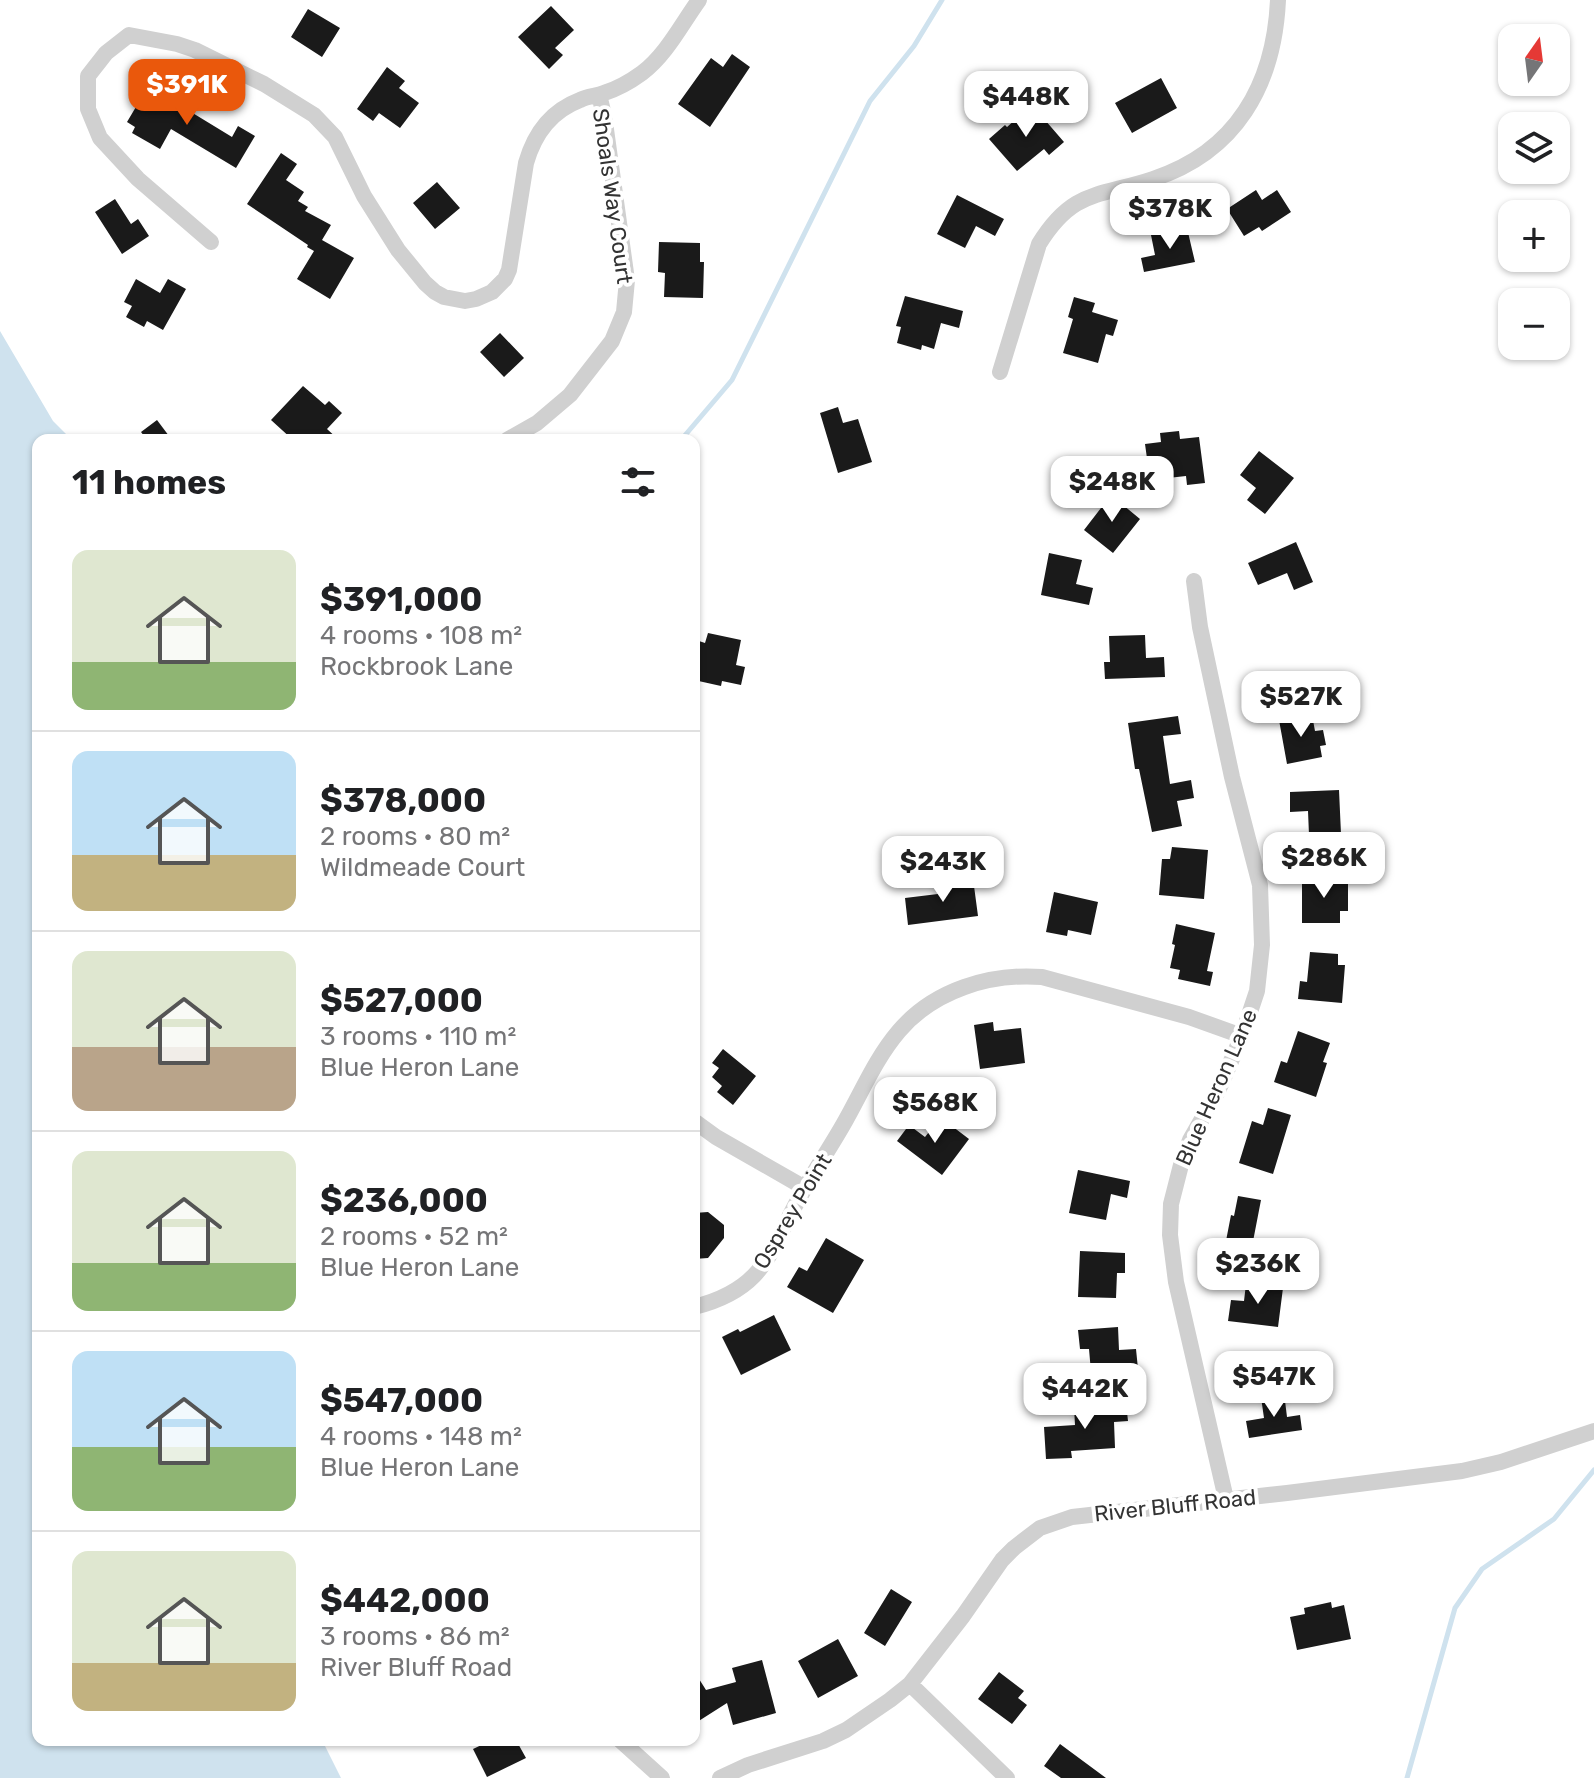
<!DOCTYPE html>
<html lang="en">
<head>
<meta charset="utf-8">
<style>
	:root { --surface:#fff; --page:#f6f6f6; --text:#202124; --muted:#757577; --line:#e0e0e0; --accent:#ea580c }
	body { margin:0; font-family:Rubik,sans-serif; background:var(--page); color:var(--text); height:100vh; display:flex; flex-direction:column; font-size:30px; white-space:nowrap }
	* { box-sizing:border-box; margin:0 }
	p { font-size:26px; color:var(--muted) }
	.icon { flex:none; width:44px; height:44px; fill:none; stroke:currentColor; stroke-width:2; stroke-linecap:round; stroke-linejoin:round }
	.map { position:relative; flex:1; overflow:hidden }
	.panel { position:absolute; left:32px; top:434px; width:668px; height:1312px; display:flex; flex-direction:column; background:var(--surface); border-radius:16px; box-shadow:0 2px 6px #0004 }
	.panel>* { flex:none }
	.needle { width:52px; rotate:14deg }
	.tools { position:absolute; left:1498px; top:24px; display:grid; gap:16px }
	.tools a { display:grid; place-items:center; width:72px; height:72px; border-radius:16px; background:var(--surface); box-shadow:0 2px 6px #0004; font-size:40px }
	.price { position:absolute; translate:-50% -68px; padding:0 18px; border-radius:16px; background:#fff; color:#222; font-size:26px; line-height:52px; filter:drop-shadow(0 2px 4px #0008) }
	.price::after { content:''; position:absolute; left:50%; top:48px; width:24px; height:18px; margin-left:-12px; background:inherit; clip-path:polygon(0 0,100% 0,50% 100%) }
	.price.active { background:var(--accent); color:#fff }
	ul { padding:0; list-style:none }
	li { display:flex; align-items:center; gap:24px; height:200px; padding:0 40px }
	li+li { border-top:2px solid var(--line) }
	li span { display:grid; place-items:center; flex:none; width:224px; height:160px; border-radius:16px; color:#555 }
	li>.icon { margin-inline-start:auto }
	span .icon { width:96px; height:96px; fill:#fffc; stroke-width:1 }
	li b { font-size:34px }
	h2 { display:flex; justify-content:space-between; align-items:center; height:96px; padding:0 40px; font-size:34px }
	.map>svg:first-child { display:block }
</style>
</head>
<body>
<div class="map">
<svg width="1594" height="1778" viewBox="0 0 1594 1778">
	<rect width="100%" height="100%" fill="#fff"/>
	<path fill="#cfe2ee" d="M0 331 53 421 72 440H38V1740H322L341 1778H0Z"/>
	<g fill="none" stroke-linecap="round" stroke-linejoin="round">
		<path stroke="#cfe2ee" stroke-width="5" d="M681 440 732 380 870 101 914 46 942 0
			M1407 1778 1455 1608 1482 1569 1554 1519 1594 1470"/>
	</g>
	<path fill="#1a1a1a" d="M551 6 574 30 555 48 563 55 549 69 518 37Z
		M308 9 340 28 322 57 291 37Z
		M732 54 750 67 710 127 678 104 711 58 723 67Z
		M387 67 405 81 399 88 419 103 400 128 379 113 373 121 357 109Z
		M1161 78 1177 108 1132 133 1115 103Z
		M182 85 200 96 191 112 232 137 238 126 255 136 236 168 171 129 160 149 132 133 135 127 127 122 143 95 169 109Z
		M1032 105 1064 142 1049 155 1044 149 1017 171 989 139 1005 125 1007 127Z
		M281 153 297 164 286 180 304 192 298 201 308 207 305 211 331 225 322 240 354 258 330 299 297 279 314 251 307 247 308 245 247 204Z
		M437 182 460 208 435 229 413 203Z
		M1256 190 1262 200 1277 190 1291 212 1262 231 1259 227 1244 236 1227 209Z
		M957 195 1004 219 995 236 976 226 965 248 937 234Z
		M115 199 131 224 138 219 149 236 122 254 95 212Z
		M1187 228 1195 262 1144 272 1141 258 1155 255 1151 235Z
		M659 242 700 243V262H704L703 298 664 297 665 273 658 272Z
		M136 279 160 293 168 279 186 289 163 330 147 321 144 327 126 317 132 306 124 302Z
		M905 296 963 311 959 328 941 323 934 349 922 345 921 350 897 343 901 327 896 326Z
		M1074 297 1095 303 1092 312 1118 320 1113 336 1106 334 1098 363 1063 353 1073 319 1068 317Z
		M500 333 524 358 504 377 480 352Z
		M303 386 325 405 329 401 342 413 327 429 339 440H293L271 420Z
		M838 407 843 423 858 419 872 462 838 473 820 413Z
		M157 420 172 440H147L141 432Z
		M1179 431 1180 439 1199 437 1205 483 1187 485 1186 476 1150 480 1145 444 1161 442 1160 433Z
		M1259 451 1294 478 1265 514 1247 500 1256 488 1240 475Z
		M1111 495 1140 519 1113 553 1084 530Z
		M1296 542 1313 582 1294 590 1287 573 1258 585 1248 563Z
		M1049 553 1082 560 1076 584 1093 588 1089 605 1041 595Z
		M708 633 741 640 736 665 745 667 741 685 722 681 721 686 694 680V662L699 641 705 643Z
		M1145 635 1146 658 1164 657 1165 677 1105 679 1104 662H1110L1109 636Z
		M1312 715 1315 731 1323 730 1326 745 1320 746 1322 757 1287 764 1279 720Z
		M1178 716 1181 734 1163 736 1170 784 1191 780 1194 798 1177 801 1182 826 1152 832 1139 769H1135L1128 723Z
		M1339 790 1341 834 1309 835 1308 811 1290 812V792Z
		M1172 847 1208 850 1204 899 1159 895 1162 859H1170Z
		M963 878 964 887 974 886 978 916 908 925 905 898 946 893 945 880Z
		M1302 878H1348V911H1340V923H1302Z
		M1054 892 1098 902 1091 935 1068 930 1067 936 1046 932Z
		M1176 924 1215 933 1207 971 1213 972 1210 986 1178 979 1180 970 1170 968 1175 945 1172 944Z
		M1310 952 1338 954V965H1345L1342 1003 1298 999 1300 981 1307 982Z
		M993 1022 994 1031 1021 1028 1025 1063 980 1069 974 1025Z
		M1298 1031 1330 1043 1323 1062 1327 1063 1316 1097 1274 1082 1281 1061 1287 1063Z
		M723 1049 756 1076 733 1105 717 1092 722 1086 712 1077 719 1068 712 1063Z
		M1268 1108 1291 1115 1273 1174 1239 1163 1252 1121 1263 1125Z
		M944 1120 969 1139 942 1175 897 1141 909 1125 925 1137 933 1127 937 1130Z
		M1078 1170 1130 1181 1127 1198 1111 1194 1106 1220 1069 1213Z
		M1238 1196 1261 1200 1249 1262 1228 1258 1231 1247 1225 1246 1231 1215 1234 1216Z
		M708 1212 724 1225V1238L708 1258 694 1259V1213Z
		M826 1238 864 1260 833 1313 787 1287 799 1267 807 1271Z
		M1080 1251 1125 1253V1273H1117L1116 1298 1078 1297Z
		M1246 1284 1283 1288 1278 1327 1228 1321 1231 1300 1244 1301Z
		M774 1315 791 1350 741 1375 722 1337 738 1329 740 1332Z
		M1118 1327 1119 1350 1136 1349 1138 1369 1091 1372 1089 1349H1080L1078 1330Z
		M1284 1393 1287 1417 1300 1415 1302 1430 1249 1438 1246 1421 1264 1418 1261 1397Z
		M1126 1403 1128 1421 1114 1422 1115 1448 1071 1451 1072 1458 1046 1459 1044 1427 1075 1425 1074 1407Z
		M891 1589 912 1602 885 1646 864 1633Z
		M1331 1602 1332 1608 1344 1605 1351 1639 1297 1650 1290 1617 1305 1614 1304 1608Z
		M838 1639 858 1676 818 1698 798 1661Z
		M762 1660 776 1713 733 1725 727 1703 694 1724V1671L706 1690 736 1682 732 1668Z
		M999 1672 1024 1691 1018 1698 1027 1705 1012 1724 978 1699Z
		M492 1740H516L526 1758 487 1777 473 1749Z
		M1060 1744 1106 1778H1061L1044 1766Z"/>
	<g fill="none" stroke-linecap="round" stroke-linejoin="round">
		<path stroke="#d0d0d0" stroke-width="16" d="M211 242 138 179 100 138 88 109V76L106 53 129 35 177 44 195 50 264 84 314 115 335 137 364 196 398 250 425 283 435 292 444 297 465 301 476 299 492 292 505 279 509 270 526 163C534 135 551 111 580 100 588 96 596 96 604 93 617 89 631 81 642 73 666 55 681 25 699 0
			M1000 372 1039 244C1073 189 1099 197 1153 179 1236 152 1274 85 1278 0
			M507 440 537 423 570 395 612 341 624 312 627 280 604 115 599 95
			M1194 581 1200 627 1232 777 1260 885 1262 945 1257 991 1242 1036 1218 1091 1190 1140 1182 1161 1171 1204 1170 1235 1176 1282 1226 1499
			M694 1121 716 1137 805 1188
			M694 1307C770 1288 770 1246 805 1188 817 1167 831 1146 843 1125 861 1094 875 1059 899 1031 934 990 990 973 1042 977L1189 1017 1242 1036
			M910 1684 1007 1778
			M620 1740 662 1778
			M720 1778 748 1765 823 1741 846 1730 890 1700 910 1684 963 1616 1002 1560 1014 1548 1040 1528 1072 1517 1287 1493 1462 1471 1501 1462 1594 1431"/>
	</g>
	<g text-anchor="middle" stroke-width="8" stroke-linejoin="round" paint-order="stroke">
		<g font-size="22" fill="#333" stroke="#fff">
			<text transform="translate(613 196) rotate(82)" y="8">Shoals Way Court</text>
			<text transform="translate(1216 1087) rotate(-66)" y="8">Blue Heron Lane</text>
			<text transform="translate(792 1211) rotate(-59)" y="8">Osprey Point</text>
			<text transform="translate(1175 1505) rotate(-6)" y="8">River Bluff Road</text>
		</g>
	</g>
</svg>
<div class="tools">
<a><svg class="needle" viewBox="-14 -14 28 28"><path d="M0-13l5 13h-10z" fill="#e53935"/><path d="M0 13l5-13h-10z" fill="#757577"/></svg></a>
<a><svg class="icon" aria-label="layers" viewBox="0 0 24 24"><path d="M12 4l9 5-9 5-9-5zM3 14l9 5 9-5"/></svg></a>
<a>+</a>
<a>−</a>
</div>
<b class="price active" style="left:187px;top:127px">$391K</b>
<b class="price" style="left:1026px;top:139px">$448K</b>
<b class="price" style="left:1170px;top:251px">$378K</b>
<b class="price" style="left:1112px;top:524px">$248K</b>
<b class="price" style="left:1301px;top:739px">$527K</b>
<b class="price" style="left:1324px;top:900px">$286K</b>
<b class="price" style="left:943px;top:904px">$243K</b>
<b class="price" style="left:935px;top:1145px">$568K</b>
<b class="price" style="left:1258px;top:1306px">$236K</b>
<b class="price" style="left:1274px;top:1419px">$547K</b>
<b class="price" style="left:1085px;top:1431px">$442K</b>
<section class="panel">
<h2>11 homes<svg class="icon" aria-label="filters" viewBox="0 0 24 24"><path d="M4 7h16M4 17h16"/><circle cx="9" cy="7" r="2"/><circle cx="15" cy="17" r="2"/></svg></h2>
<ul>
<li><span style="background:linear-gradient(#dfe7d0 70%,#8fb573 0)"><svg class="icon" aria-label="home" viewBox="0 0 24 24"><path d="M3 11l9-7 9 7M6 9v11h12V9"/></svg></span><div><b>$391,000</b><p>4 rooms · 108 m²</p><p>Rockbrook Lane</p></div></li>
<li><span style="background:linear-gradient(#bfe0f5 65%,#c2b280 0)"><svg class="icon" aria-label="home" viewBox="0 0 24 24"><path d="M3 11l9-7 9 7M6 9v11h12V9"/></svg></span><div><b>$378,000</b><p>2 rooms · 80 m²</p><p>Wildmeade Court</p></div></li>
<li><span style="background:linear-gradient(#dfe7d0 60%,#b9a48a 0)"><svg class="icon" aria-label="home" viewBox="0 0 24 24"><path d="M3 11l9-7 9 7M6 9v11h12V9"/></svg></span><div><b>$527,000</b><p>3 rooms · 110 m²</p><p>Blue Heron Lane</p></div></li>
<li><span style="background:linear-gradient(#dfe7d0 70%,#8fb573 0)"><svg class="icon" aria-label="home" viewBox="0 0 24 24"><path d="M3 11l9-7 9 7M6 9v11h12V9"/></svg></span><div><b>$236,000</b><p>2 rooms · 52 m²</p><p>Blue Heron Lane</p></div></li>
<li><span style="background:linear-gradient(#bfe0f5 60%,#8fb573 0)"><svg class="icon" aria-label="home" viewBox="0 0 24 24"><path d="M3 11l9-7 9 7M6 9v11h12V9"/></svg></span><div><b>$547,000</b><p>4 rooms · 148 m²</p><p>Blue Heron Lane</p></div></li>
<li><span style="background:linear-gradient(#dfe7d0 70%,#c2b280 0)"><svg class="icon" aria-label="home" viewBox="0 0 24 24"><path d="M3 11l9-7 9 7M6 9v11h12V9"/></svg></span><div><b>$442,000</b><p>3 rooms · 86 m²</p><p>River Bluff Road</p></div></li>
</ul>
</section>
</div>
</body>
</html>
